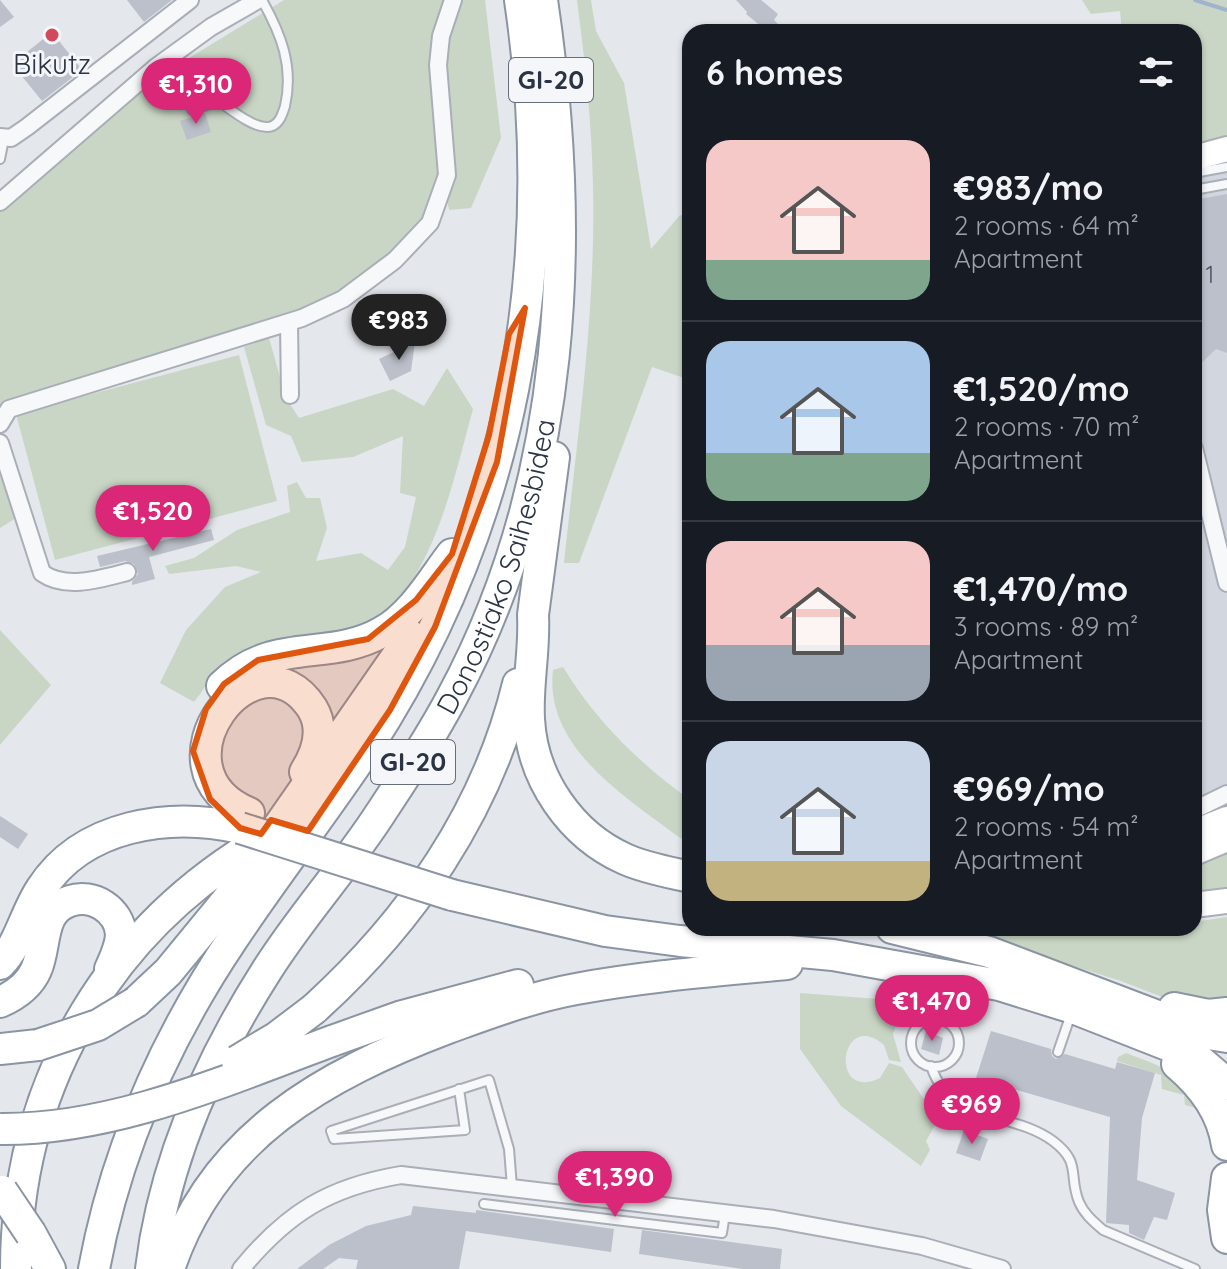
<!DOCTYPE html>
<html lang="en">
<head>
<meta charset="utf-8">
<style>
	:root { --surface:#171b24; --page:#20242c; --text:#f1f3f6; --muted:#9ea1a6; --line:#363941; --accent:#db2777 }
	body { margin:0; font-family:Quicksand,sans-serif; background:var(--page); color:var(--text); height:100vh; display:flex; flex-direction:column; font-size:30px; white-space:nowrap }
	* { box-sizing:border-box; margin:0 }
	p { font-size:26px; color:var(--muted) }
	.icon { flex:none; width:44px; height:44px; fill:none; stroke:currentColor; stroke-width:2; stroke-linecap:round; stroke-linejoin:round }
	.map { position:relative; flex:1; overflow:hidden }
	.drawer { position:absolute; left:682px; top:24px; width:520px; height:912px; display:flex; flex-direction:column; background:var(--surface); border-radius:24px; box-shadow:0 2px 6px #0004 }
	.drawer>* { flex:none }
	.price { position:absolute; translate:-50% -68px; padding:0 18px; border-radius:28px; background:var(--accent); color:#fff; font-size:26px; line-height:52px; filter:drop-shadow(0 2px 4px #0008) }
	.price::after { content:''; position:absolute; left:50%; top:48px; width:24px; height:18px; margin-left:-12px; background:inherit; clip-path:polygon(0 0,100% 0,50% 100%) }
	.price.current { background:#222; color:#fff }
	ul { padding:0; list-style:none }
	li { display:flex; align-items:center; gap:24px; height:200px; padding:0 24px }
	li+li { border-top:2px solid var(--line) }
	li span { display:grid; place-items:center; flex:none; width:224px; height:160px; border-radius:24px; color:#555 }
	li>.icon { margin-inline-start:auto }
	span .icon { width:96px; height:96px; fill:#fffc; stroke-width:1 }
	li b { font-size:34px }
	h2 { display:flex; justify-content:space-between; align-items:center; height:96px; padding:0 24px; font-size:34px }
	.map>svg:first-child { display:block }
</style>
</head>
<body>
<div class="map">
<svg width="1227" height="1269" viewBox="0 0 1227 1269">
	<rect width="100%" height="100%" fill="#e4e7ec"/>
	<path fill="#d2d6de" d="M1227 160V807L1194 822V169Z"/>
	<path fill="#c9d6c5" d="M284 0H485L501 138 471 208 449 210 443 175 427 214 409 237 336 297 289 320 0 411V212L158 77Z
		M577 0H591L596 31 624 83 651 249 680 215 690 217V380L652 367 579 563H564C577 438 596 313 593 187 592 124 585 62 577 0Z
		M1082 0H1227V136L1194 145V32H1122L1120 11 1091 14Z
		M269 338 286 398 299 418 393 389 424 406 447 368 473 409C455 473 433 587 371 621 355 629 334 631 317 633 285 638 244 643 220 668 210 678 203 691 194 702L160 683 186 630 225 587 261 572 236 566 169 574 165 566 194 558 237 530 290 512 287 486 297 482 306 498H320L327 528 316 561 361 553 388 570 405 547 416 497 400 493 403 436 353 457 302 462 291 436 266 425 244 347Z
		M239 355 277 501 55 560 16 414Z
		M0 477 6 485 16 518 0 528Z
		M0 630 51 685 0 745Z
		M563 667C596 721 639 763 690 800V842L680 838C626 797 544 748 553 670Z
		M1227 849V888L1194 892V861Z
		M1227 917V1005L1175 1002 1121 981 953 928H1194V922Z
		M800 993 904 1001 893 1034 901 1062 889 1060 884 1045C840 1007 828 1103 880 1078L889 1063 902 1067 938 1120 926 1141 930 1150 921 1166 841 1106 800 1049Z
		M1126 1053C1166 1068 1179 1071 1200 1109L1185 1105 1184 1095 1162 1089 1161 1075 1117 1061 1118 1057Z"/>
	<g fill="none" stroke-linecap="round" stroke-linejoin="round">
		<path stroke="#9fb4cc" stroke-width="4" d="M1195 0 1227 10"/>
	</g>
	<path fill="#bbc0ca" d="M0 0 14 17 0 27Z
		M127 0H172L144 22Z
		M736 0H761L778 14 774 20 779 25 773 32H768L746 14 747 12Z
		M52 32 82 70 42 101 12 64Z
		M205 113 211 132 187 140 180 121Z
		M1227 194V353L1216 349 1194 370V200Z
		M415 342 411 371 390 381 379 359Z
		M211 529 214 540 149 557 155 579 132 585V582L138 574 134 564 125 561 100 567 97 556Z
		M0 816 28 834 18 849 0 837Z
		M926 1031 943 1038 939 1055 921 1049Z
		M991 1031 1051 1049 1052 1056 1056 1059 1065 1054 1115 1069 1117 1062 1155 1073 1142 1118 1137 1180 1175 1193 1167 1220 1154 1217 1144 1240 1129 1233V1225L1106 1223 1110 1117 976 1078Z
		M964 1130 988 1139 980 1161 956 1153Z
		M413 1206 476 1213V1210L614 1229 611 1252 466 1231 459 1269H356L358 1260 339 1258 323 1269H297L329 1245 366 1226 411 1215Z
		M642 1230 782 1249 780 1269H743L639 1254Z"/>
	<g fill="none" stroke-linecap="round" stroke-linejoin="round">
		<defs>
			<path id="lane" d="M192 110 218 101C231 109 251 127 267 127 278 127 282 116 285 106 294 66 281 34 262 0
				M0 159 4 139
				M1194 173 1227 167
				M1194 190 1227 184
				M911 1043a24 24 0 1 1 48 0a24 24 0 1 1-48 0Z
				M1058 1052 1071 1014
				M931 1066C951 1126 1011 1110 1053 1141 1082 1163 1068 1175 1079 1202 1084 1214 1094 1222 1103 1230L1195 1269
				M459 1089 465 1130 334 1139 331 1131 489 1080 509 1149 512 1187
				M484 1204 722 1233 725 1214"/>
			<path id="street" d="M0 137 11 138 27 127 190 0
				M0 202 156 67 211 27 258 0
				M289 323 290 395
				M0 424 9 409 302 318 343 299 395 260 430 223 447 175 438 65 441 36 453 0
				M0 443 42 573C66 590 100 579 127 572
				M1194 448 1227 583
				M1194 810 1227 794
				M241 1269C287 1213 329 1187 401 1175L774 1219 922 1246 1002 1269"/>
			<path id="secondary" d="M1194 158 1227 149
				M1194 832 1227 819
				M1194 853 1227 839
				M1194 905 1227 901"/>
			<g id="highway">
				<path d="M554 457 533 615C535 650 527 684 529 719 532 779 571 835 625 859 645 868 668 872 690 877"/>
				<path d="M222 686C274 635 327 663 382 632 412 616 432 580 452 554"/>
				<path d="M249 813C144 769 256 623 312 708 325 729 317 753 305 772"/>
				<path d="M452 895 605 931 680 941 833 955 999 985 1073 1008 1175 1048 1200 1061 1227 1084"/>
				<path d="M892 928 989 952 1202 1033 1227 1037"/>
				<path d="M0 964C20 943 25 913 41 889 83 824 170 812 240 828"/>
				<path d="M0 1002C16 995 29 986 36 970 47 946 39 911 70 901 93 893 119 910 121 934 121 946 115 958 110 969"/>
				<path d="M136 1002 168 972 228 899 411 636"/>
				<path d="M1174 1008 1208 1015 1227 1013"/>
				<path d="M314 1009C411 921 487 812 518 684"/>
				<path d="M332 1041 399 1017 518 985"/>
				<path d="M0 1049 38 1045"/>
				<path d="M1177 1064C1202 1085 1222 1111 1227 1145"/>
				<path d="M1227 1178 1223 1210 1227 1238"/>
				<path d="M31 1234 50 1269"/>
				<path d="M16 1269C16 1093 101 939 252 846"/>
				<path d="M94 1269C116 1150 165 1040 232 940 275 875 324 813 367 748 514 523 559 264 520 0"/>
				<path id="s1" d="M151 1269C164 1161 209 1061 267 970 301 916 345 868 380 814 405 776 431 737 452 697 568 482 577 237 542 0"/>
				<path d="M169 1269C213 1136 324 1075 448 1028 490 1013 532 997 576 989 646 976 716 971 787 964"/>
			</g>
		</defs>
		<use href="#lane" stroke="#a9aeb7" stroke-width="12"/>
		<use href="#street" stroke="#a9aeb7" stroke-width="20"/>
		<use href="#secondary" stroke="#a9aeb7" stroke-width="28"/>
		<use href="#highway" stroke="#8b94a3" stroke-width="34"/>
		<use href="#lane" stroke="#f7f8fa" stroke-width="8"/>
		<use href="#street" stroke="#f7f8fa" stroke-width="16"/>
		<use href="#secondary" stroke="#fff" stroke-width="24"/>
		<use href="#highway" stroke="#fff" stroke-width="30"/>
		<defs>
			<path id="highway-bridge" d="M240 828 452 895
				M38 1045 98 1025 136 1002
				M237 1061 277 1037 314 1009
				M0 1129C115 1130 226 1080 332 1041
				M2 1191 31 1234"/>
		</defs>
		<use href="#highway-bridge" stroke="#8b94a3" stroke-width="34" stroke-linecap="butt"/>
		<use href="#highway-bridge" stroke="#fff" stroke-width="30"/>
	</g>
	<path fill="#df570f" fill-opacity="0.2" stroke="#df570f" stroke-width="6" stroke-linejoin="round" d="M525 308 497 462 435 627 390 710 308 831 271 820 261 834 240 828 210 799 193 751 206 709 224 684 258 660 368 639 416 600 452 554 489 435 509 334Z"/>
	<circle fill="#d1495b" stroke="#f4f6f9" stroke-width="3" cx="52" cy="35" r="8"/>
	<g text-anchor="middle" stroke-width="6" stroke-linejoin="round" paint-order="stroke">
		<g font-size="24" fill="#4f5766">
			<text x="1210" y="283">1</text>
		</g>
		<g fill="#f4f6f9" stroke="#676e7b" stroke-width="2">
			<rect x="509" y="58" width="84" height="44" rx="6"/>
			<rect x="371" y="740" width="84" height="44" rx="6"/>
		</g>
		<g font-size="26" font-weight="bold" fill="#2b3445">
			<text x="551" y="89">GI-20</text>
			<text x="413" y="771">GI-20</text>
		</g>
		<g font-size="28" fill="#2b3445" stroke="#f4f6f9">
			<text x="52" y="74">Bikutz</text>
		</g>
		<g font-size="28" fill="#2b3445" stroke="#f4f6f9">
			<text dy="10" stroke="none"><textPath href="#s1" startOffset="792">Donostiako Saihesbidea</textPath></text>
		</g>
	</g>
</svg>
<b class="price" style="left:196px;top:126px">€1,310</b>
<b class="price current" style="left:399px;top:362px">€983</b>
<b class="price" style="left:153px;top:553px">€1,520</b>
<b class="price" style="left:932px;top:1043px">€1,470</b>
<b class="price" style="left:972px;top:1146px">€969</b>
<b class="price" style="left:615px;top:1219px">€1,390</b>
<section class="drawer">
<h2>6 homes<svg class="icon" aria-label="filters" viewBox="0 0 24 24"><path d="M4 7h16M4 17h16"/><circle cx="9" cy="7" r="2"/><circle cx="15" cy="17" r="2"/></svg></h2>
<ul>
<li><span style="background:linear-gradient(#f6c9c9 75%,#7fa58c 0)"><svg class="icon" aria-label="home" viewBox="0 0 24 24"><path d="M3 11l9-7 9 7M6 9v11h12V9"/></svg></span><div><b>€983/mo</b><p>2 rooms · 64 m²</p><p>Apartment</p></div></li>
<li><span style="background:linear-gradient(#a9c7e8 70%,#7fa58c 0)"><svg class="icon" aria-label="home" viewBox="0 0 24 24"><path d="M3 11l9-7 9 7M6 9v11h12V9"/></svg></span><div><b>€1,520/mo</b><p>2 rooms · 70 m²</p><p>Apartment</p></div></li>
<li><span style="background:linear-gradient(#f6c9c9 65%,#9aa5b1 0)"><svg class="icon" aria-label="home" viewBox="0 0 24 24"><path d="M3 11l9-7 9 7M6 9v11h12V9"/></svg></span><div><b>€1,470/mo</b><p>3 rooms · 89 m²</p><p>Apartment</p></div></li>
<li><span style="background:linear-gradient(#c9d6e8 75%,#c2b280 0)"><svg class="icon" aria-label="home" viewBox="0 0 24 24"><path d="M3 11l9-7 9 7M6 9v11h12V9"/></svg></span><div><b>€969/mo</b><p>2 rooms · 54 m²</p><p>Apartment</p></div></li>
</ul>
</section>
</div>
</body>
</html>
